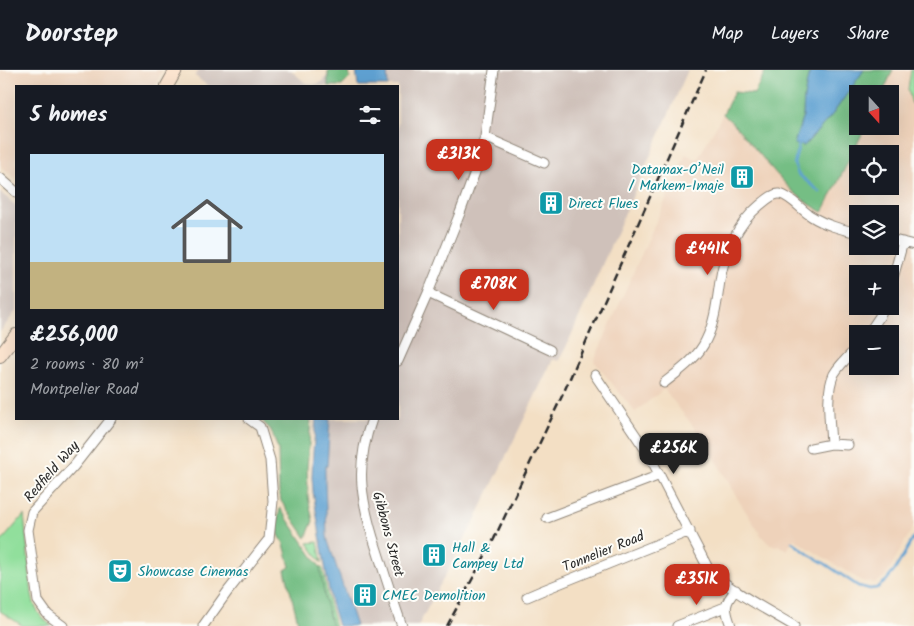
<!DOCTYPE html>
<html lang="en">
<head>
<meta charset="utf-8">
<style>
	:root { --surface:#171b24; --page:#242831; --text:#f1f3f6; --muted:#9ea1a6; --line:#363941; --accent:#c8321e }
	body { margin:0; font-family:Kalam,sans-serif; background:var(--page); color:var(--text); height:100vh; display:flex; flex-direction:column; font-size:19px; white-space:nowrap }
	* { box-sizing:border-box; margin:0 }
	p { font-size:16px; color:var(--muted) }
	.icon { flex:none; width:28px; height:28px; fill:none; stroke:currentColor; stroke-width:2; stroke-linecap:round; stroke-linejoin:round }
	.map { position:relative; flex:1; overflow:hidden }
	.drawer { position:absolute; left:15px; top:15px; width:384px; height:335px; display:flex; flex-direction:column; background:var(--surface); border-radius:0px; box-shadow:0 5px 20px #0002 }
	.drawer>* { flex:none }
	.needle { width:32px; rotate:159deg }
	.buttons { position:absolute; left:849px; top:15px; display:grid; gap:10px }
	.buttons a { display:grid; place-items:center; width:50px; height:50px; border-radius:0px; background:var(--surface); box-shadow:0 5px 20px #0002; font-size:25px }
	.price { position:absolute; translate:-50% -42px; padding:0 11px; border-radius:10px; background:var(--accent); color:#fff; font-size:16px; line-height:32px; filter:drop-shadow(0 1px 2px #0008) }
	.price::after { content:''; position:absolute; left:50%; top:30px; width:15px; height:11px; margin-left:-8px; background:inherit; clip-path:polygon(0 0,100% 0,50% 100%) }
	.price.on { background:#222; color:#fff }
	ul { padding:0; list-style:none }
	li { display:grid; align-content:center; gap:10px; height:265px; padding:0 15px }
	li+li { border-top:1px solid var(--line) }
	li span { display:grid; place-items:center; height:155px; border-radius:0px; color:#555 }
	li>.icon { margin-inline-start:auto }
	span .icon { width:90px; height:90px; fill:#fffc; stroke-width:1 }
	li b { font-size:21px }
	h2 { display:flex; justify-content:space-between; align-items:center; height:60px; padding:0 15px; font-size:21px }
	header { display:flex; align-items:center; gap:30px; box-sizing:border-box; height:70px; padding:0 25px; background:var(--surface); border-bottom:1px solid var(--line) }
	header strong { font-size:24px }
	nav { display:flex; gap:28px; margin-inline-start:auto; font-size:18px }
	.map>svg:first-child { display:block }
</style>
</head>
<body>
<header>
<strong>Doorstep</strong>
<nav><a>Map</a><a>Layers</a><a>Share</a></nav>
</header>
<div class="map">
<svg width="914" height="556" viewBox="0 0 914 556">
	<rect width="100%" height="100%" fill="#fdfcf7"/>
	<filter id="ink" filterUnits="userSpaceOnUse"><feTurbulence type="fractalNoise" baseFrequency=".02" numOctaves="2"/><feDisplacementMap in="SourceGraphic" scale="10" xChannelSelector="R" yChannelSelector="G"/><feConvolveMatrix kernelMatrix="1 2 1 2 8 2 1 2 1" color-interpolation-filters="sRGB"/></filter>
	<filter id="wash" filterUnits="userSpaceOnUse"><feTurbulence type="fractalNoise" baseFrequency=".0096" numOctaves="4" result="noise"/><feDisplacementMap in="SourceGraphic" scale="20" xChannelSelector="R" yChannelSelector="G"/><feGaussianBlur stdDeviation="1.12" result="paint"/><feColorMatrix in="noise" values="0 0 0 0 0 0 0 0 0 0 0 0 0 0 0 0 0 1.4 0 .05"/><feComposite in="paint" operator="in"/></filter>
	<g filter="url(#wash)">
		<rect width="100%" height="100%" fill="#f3dfc4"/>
		<path fill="#eed2ba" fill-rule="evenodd" d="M0 0H162L155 16H16V109L0 95Z
			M893 0H914V455L886 506 875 513 862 511 794 469 787 480 779 475 776 476 768 473 761 465 739 431 718 394 700 365 664 319 635 342 594 291 686 84 697 90 723 44 737 56 797 125 823 142 866 56H890V24H882ZM858 84H890V116H858ZM858 144H890V176H858ZM858 204H890V236H858ZM858 264H890V296H858Z"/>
		<path fill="#cfc1ba" d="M199 0H291L304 12 313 15 320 13 324 10 329 2 328 16H208L195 6Z
			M387 0H688L566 277 559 291 553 289 477 446 418 556H356L328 471 327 461 325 412V397L327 390 330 349H398V16H388Z
			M0 122 16 136V241L0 262Z"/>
		<path fill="#91df9c" stroke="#5e8564" d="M911 0H914V34H912L908 20Z
			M24 445 32 525C35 541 40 547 52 556H23L0 541V473Z
			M318 472 322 493 308 473Z
			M320 497 323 499 329 534 335 556H332L326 534Z"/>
		<path fill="#74be84" stroke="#507458" d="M328 0H349L350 8 342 16H328Z
			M766 0H811L808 7 804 27 803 46 794 74 804 76 832 45 864 0H893L882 24H858V56H866L823 142C808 134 794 124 783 111 762 89 746 65 723 44L734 22 754 24Z
			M262 349H311L307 398 308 427 313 451 306 468 281 431 279 420 278 379 271 360 264 353Z
			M280 438 320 497 326 534 332 556H299L285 500 290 497 284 474 279 465 277 455Z"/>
		<path fill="#5ea1d2" stroke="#44667e" d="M356 0H387L388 16H358Z
			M811 0H864L832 45 804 76 794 74 803 46 804 27 808 7Z
			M316 349H330L327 396 325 397V412L327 465 328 471 356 556H338L331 533 313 422 312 407 313 382Z"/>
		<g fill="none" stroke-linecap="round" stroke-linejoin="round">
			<path stroke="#5ea1d2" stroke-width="2.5" d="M799 74 794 94 798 104 820 122
				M792 472 811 486 824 493 858 516 870 519 877 518 886 511 895 500 914 467"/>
		</g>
	</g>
	<g filter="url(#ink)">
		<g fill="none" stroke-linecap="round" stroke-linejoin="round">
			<defs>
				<path id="street" d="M485 67 544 93
					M0 108 16 122
					M890 169 914 175
					M890 219 903 172
					M428 223 550 280
					M868 264 880 246 884 236
					M398 291 428 223 460 143 475 102 485 67 494 0
					M595 305 649 385 708 498C731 522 766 539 794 556
					M664 313C679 301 698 288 706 270 715 252 717 231 720 211 724 183 738 153 760 135 765 131 773 123 780 124 792 127 801 140 811 146 825 155 841 159 858 163
					M372 349C364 371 360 393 362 416 364 438 370 459 377 480 385 505 393 531 402 556
					M831 374C830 353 825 323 834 304 840 294 850 285 858 277
					M811 378 831 374 848 375
					M547 448 660 405
					M527 527 541 521 690 461
					M63 556 48 545 38 531 28 460 32 442 74 396 111 349
					M203 556 228 521 269 469 273 431 270 390 260 357 249 349
					M677 556 725 537
					M731 556C725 539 723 534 736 520"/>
				<path id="secondary" d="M167 16 176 0
					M0 286 16 265"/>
			</defs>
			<use href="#street" stroke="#8f8578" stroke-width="11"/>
			<use href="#secondary" stroke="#8f8578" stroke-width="14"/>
			<use href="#street" stroke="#fff" stroke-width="9"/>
			<use href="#secondary" stroke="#fce5d0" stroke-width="12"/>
			<path stroke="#2b2b2b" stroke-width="2.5" stroke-dasharray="8 4" stroke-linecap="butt" d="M447 556 494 469 563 324 706 0"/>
		</g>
	</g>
	<defs>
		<symbol id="building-square" viewBox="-11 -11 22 22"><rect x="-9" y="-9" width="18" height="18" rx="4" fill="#0f9aa8" stroke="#fdfcf7"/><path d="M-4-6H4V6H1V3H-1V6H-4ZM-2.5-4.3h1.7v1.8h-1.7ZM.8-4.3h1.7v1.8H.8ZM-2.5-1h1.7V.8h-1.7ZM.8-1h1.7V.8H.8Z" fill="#fff"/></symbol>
		<symbol id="theatre-square" viewBox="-11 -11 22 22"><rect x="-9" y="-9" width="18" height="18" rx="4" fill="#0f9aa8" stroke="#fdfcf7"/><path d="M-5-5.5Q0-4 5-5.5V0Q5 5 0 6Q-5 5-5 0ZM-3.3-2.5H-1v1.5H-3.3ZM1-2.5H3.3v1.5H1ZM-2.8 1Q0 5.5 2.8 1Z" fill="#fff"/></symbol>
	</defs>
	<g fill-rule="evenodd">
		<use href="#building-square" x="728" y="93" width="28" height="28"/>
		<use href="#building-square" x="537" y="119" width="28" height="28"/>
		<use href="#building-square" x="420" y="471" width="28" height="28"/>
		<use href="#theatre-square" x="106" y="487" width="28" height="28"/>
		<use href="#building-square" x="351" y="511" width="28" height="28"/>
	</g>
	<g text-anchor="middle" stroke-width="4" stroke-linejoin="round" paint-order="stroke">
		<g font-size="14" fill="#0d838f" stroke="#fdfcf7" text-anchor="start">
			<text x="724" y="104" text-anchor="end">Datamax-O’Neil<tspan x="724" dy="16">/ Markem-Imaje</tspan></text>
			<text x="568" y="138">Direct Flues</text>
			<text x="452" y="482">Hall &amp;<tspan x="452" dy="16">Campey Ltd</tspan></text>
			<text x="138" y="506">Showcase Cinemas</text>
			<text x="382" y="530">CMEC Demolition</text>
		</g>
		<g font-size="14" fill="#2b2b2b" stroke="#fdfcf7">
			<text transform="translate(51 401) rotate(-49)" y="5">Redfield Way</text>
			<text transform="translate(389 464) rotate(75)" y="5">Gibbons Street</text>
			<text transform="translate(603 481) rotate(-22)" y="5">Tonnelier Road</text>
		</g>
	</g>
</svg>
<div class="buttons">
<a><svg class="needle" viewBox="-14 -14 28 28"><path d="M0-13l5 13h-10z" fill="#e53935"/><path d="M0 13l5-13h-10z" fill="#9ea1a6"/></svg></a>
<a><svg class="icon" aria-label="locate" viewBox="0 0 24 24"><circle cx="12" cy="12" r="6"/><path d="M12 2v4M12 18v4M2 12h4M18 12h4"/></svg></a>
<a><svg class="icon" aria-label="layers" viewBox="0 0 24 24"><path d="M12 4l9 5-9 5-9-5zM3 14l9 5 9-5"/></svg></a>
<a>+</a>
<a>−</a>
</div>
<b class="price" style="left:459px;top:111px">£313K</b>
<b class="price" style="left:708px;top:206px">£441K</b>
<b class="price" style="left:494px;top:241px">£708K</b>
<b class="price on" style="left:674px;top:405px">£256K</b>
<b class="price" style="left:697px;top:536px">£351K</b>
<section class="drawer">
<h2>5 homes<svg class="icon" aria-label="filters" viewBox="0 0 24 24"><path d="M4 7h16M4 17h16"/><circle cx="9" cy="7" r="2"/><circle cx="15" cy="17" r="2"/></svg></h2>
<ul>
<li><span style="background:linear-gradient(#bfe0f5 70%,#c2b280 0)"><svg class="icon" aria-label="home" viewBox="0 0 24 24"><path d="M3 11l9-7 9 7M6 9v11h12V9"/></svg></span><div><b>£256,000</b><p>2 rooms · 80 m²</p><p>Montpelier Road</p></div></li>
</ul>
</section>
</div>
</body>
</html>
